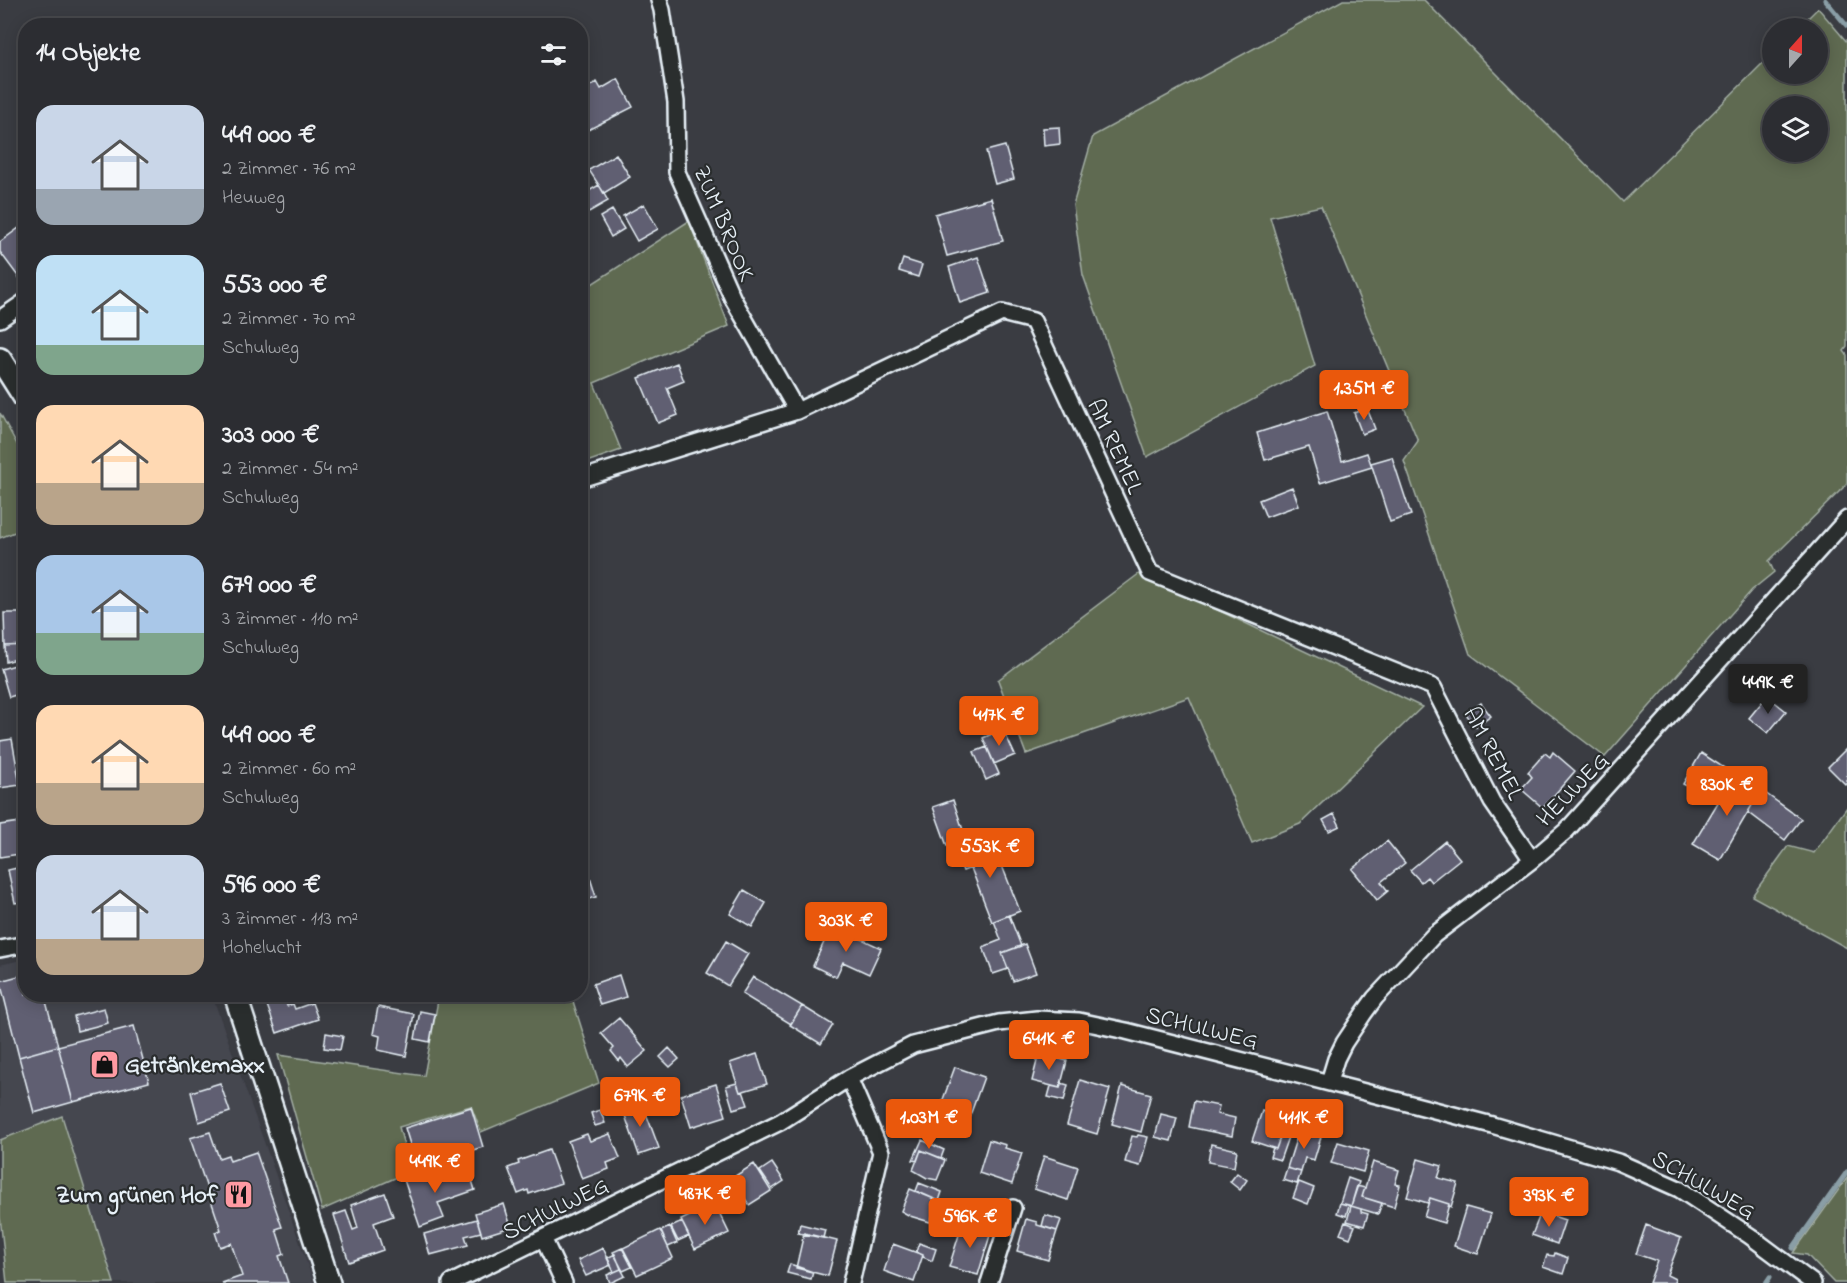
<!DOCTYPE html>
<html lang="de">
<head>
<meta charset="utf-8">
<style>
	:root { --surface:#2c2d32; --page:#38393e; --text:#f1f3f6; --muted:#a6a8ac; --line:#48494d; --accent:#ea580c }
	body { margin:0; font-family:"Indie Flower",sans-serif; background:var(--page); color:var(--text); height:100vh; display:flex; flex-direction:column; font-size:22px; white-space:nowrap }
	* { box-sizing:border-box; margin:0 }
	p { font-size:20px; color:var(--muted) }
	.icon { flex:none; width:33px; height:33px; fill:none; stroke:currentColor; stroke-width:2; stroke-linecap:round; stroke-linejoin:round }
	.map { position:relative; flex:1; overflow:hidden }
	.drawer { position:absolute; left:18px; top:18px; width:570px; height:984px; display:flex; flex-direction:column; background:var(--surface); border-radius:24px; box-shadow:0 3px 15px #0003,0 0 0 2px var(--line) }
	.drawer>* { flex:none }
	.needle { width:39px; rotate:21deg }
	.buttons { position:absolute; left:1762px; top:18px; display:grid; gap:12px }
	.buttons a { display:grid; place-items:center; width:66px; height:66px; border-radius:50%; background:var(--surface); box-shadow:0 3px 15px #0003,0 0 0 2px var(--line); font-size:30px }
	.price { position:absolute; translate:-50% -51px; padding:0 14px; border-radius:6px; background:var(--accent); color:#fff; font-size:20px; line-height:39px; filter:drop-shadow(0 2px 3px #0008) }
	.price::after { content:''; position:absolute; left:50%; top:36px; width:18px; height:14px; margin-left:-9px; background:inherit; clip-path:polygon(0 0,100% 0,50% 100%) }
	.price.selected { background:#222; color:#fff }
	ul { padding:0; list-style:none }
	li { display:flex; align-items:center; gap:18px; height:150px; padding:0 18px }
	li span { display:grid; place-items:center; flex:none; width:168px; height:120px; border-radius:18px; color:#555 }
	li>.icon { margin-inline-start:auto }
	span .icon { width:72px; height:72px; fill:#fffc; stroke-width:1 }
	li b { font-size:26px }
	h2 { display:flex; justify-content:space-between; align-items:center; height:72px; padding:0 18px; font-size:26px }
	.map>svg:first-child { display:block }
</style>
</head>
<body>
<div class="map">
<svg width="1847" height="1283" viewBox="0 0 1847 1283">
	<rect width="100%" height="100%" fill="#3a3c42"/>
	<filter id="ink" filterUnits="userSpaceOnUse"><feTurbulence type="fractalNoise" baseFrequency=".0167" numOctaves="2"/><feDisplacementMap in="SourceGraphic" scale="12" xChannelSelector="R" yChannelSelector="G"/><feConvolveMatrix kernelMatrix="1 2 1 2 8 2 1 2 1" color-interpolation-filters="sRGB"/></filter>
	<g filter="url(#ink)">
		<path fill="#454650" d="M25 959 26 994 212 995 314 1283H114L63 1116 0 1140V965Z"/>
		<path fill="#5e6a51" stroke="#a3aea4" stroke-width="1.5" fill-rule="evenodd" d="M1343 0H1424L1623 202 1773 53V74H1818V28H1798L1818 8 1847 42V347L1844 351 1847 355V484L1769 561 1774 572 1752 590 1605 757 1470 654 1404 461 1418 441 1321 206 1270 217 1315 366 1147 457 1083 275 1073 205 1093 136ZM1773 106H1818V152H1773Z
			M689 221 729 326 594 383 621 450 581 464V291Z
			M0 413 25 459V528L0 538Z
			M1140 573 1422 707 1300 824 1252 843 1189 697 1026 754 998 680Z
			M1847 807V948L1752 896 1788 846 1814 853Z
			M439 995H571L599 1083 481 1132 471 1106 399 1127 411 1171 322 1210 278 1055 424 1076Z
			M62 1116 114 1283H7L0 1216V1140Z
			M1847 1178V1283H1834L1807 1255 1793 1253Z"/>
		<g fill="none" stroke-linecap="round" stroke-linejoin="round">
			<path stroke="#8a9ea6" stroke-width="5" d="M1825 0 1847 26
				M1793 1248 1847 1172
				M1766 1283 1770 1277"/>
		</g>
		<path fill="#605f72" stroke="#e8f1f8" stroke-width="1.5" d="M618 79 633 107 580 134V99L586 96 582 90 597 82 601 89Z
			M1059 127 1060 144 1044 146 1043 128Z
			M1005 146 1014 179 995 184 986 151Z
			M616 154 630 177 604 193 589 170Z
			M599 185 608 201 580 217V196Z
			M991 198 1003 241 947 256 935 214Z
			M644 204 658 229 637 241 623 216Z
			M612 210 624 229 611 237 600 217Z
			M23 225 26 229V281L23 283 0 252V242Z
			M978 257 990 293 960 303 949 267Z
			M903 259 922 265 918 277 899 271Z
			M677 363 684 381 667 388 678 415 658 423 639 378Z
			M1367 408 1375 429 1362 434 1354 413Z
			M1327 411 1342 461 1367 453 1372 467 1320 483 1309 447 1265 460 1257 433Z
			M1392 457 1411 515 1390 522 1371 463Z
			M1292 487 1299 505 1266 517 1259 500Z
			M4 613H26V645L5 646Z
			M26 645V656L6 662 5 646Z
			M26 662V692L9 697 1 669Z
			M1767 696 1786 711 1768 733 1749 718Z
			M1481 703 1491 716 1476 727 1466 714Z
			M1003 729 1015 755 994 764 983 738Z
			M12 739 20 785 0 788V741Z
			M987 747 999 774 986 780 974 752Z
			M1847 748V784L1846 785 1828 767Z
			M1553 752 1575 771 1543 808 1521 789 1532 777 1528 772 1545 753 1550 757Z
			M1701 753 1735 775 1720 799 1714 796 1711 800 1683 784Z
			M1735 774 1761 790 1720 860 1693 844Z
			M1761 790 1801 819 1785 840 1748 812Z
			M953 800 966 839 947 846 933 807Z
			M1334 814 1340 826 1329 831 1323 820Z
			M26 821V853L0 857V825Z
			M991 838 1020 911 992 922 971 868 963 871 955 852Z
			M1387 841 1405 863 1381 882 1388 891 1377 900 1352 869Z
			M1445 841 1460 859 1431 882 1427 877 1421 882 1410 870Z
			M26 866V901L15 903 8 870Z
			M587 868 596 897 580 901V870Z
			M744 890 766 903 752 927 730 914Z
			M1009 915 1021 946 1002 953 1008 969 993 974 983 947 1001 940 994 921Z
			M832 925 881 948 869 974 843 962 836 977 813 966Z
			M726 941 748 954 728 986 707 973Z
			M1025 944 1036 973 1013 981 1002 953Z
			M26 974V994H44L58 1046 19 1057 0 981Z
			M619 975 626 997 600 1005 593 984Z
			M753 977 802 1006 791 1024 742 994Z
			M263 994H283L287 1006 293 1004 295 1009 312 1003 318 1019 277 1033Z
			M802 1006 833 1025 821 1044 790 1025Z
			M378 1007 414 1014 406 1056 378 1050 380 1036 373 1034Z
			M104 1008 108 1023 77 1031 74 1016Z
			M420 1011 435 1014 430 1042 415 1039Z
			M619 1018 647 1051 628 1067 621 1058 619 1061 611 1051 614 1048 601 1033Z
			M134 1026 149 1082 73 1102 58 1046Z
			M326 1033 343 1036 340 1050 324 1048Z
			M58 1046 73 1102 34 1113 19 1057Z
			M669 1048 679 1059 670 1067 660 1057Z
			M1039 1053 1067 1061 1060 1088 1032 1081Z
			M757 1054 767 1084 740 1092 730 1063Z
			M955 1067 984 1077 964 1132 935 1121Z
			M1080 1080 1110 1089 1097 1134 1067 1125Z
			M220 1083 230 1112 199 1122 191 1092Z
			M737 1083 740 1092 743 1091 748 1105 733 1109 726 1086Z
			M1061 1083 1068 1085 1064 1101 1048 1097 1051 1086 1060 1088Z
			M716 1084 726 1116 691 1127 681 1095Z
			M1122 1086 1151 1094 1141 1132 1112 1124Z
			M641 1100 659 1148 639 1155 622 1107Z
			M1194 1101 1219 1106 1217 1114 1235 1118 1232 1136 1189 1127Z
			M471 1107 483 1147 417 1167 405 1128Z
			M600 1110 605 1123 595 1126 591 1113Z
			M1262 1111 1286 1119 1276 1149 1252 1141Z
			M1161 1114 1177 1118 1171 1141 1155 1137Z
			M1299 1130 1321 1137 1314 1160 1305 1158 1301 1172 1287 1168Z
			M210 1132 219 1158 228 1155 230 1161 256 1152 282 1227 276 1229 284 1254 279 1256 288 1283H222L242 1276 231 1243 220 1247 215 1232 221 1230 190 1138Z
			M587 1134 590 1141 610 1134 620 1158 607 1163 609 1169 582 1179 568 1141Z
			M1138 1135 1148 1137 1140 1166 1125 1162 1132 1136 1137 1137Z
			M1281 1135 1288 1137 1280 1160 1270 1157 1273 1148 1276 1149Z
			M922 1140 944 1150 941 1158 921 1150 917 1161 913 1160Z
			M989 1140 1006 1145 1005 1148 1022 1153 1012 1184 979 1173Z
			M1338 1142 1369 1151 1363 1172 1331 1163Z
			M1211 1144 1237 1150 1234 1167 1208 1162Z
			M549 1150 561 1183 529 1194 528 1190 518 1194 508 1168 519 1164 518 1161Z
			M921 1150 945 1160 937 1180 927 1178 913 1170Z
			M1044 1156 1078 1167 1068 1200 1034 1189Z
			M1418 1159 1442 1166 1438 1178 1458 1183 1451 1207 1449 1206V1204L1430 1198 1428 1203 1407 1197Z
			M1373 1162 1399 1170 1395 1184 1400 1185 1394 1207 1362 1197Z
			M772 1163 784 1181 772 1189 760 1171Z
			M754 1164 771 1191 749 1205 732 1178Z
			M1287 1168 1301 1172 1297 1184 1283 1180Z
			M425 1169 431 1184 469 1171 475 1190 438 1203 444 1218 420 1227 403 1177Z
			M1237 1173 1247 1180 1240 1190 1230 1182Z
			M1348 1178 1359 1182 1351 1206 1340 1203Z
			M1299 1182 1314 1188 1308 1204 1293 1198Z
			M919 1183 942 1192 939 1201 916 1191Z
			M1357 1186 1365 1188 1362 1197 1382 1203 1378 1214 1351 1206Z
			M910 1189 939 1201 930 1222 910 1216 901 1211Z
			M385 1193 393 1216 374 1223 383 1250 349 1262 334 1215 346 1211 353 1230 358 1228 351 1205Z
			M1430 1198 1449 1204 1444 1223 1424 1217Z
			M1340 1203 1349 1205 1346 1216 1337 1213Z
			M504 1204 511 1227 482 1236 475 1213Z
			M715 1204 729 1233 695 1249 681 1220Z
			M1351 1206 1361 1209V1212L1368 1214 1364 1226 1347 1221Z
			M1466 1207 1491 1214 1478 1254 1454 1246Z
			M1541 1212 1565 1220 1557 1244 1532 1235Z
			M1045 1215 1061 1220 1057 1231 1042 1226Z
			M477 1219 481 1232 465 1236 468 1245 430 1255 424 1234Z
			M1026 1219 1037 1222V1225L1057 1231 1048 1260 1017 1251Z
			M682 1222 689 1236 678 1241 671 1227Z
			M963 1222 991 1232 978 1275 949 1267Z
			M1345 1222 1355 1226 1350 1238 1340 1234Z
			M800 1224 825 1230 823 1238 798 1233Z
			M1646 1225 1681 1238 1667 1275 1675 1279 1674 1283H1649L1657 1261 1636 1254Z
			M670 1227 677 1243 668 1247 661 1231Z
			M660 1230 673 1258 637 1275 623 1248Z
			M804 1233 837 1241 828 1276 796 1268Z
			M919 1243 936 1249 932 1261 923 1257V1255L916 1252Z
			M893 1244 923 1255 914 1282 884 1271Z
			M603 1248 611 1265 586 1276 578 1260Z
			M622 1248 632 1267 623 1271 613 1252Z
			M1555 1253 1568 1258 1563 1274 1543 1267 1547 1255 1554 1256Z
			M615 1254 621 1269 614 1272 607 1258Z
			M790 1264 813 1272 811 1279 787 1273Z
			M621 1269 625 1276 610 1283 607 1275Z"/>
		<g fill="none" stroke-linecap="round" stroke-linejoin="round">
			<defs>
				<path id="street" d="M659 0 662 10 676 102 677 172 733 299 797 411
					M0 319 26 301
					M580 479 797 411 1002 313 1033 321 1150 573 1433 687 1492 802 1532 860
					M0 949 26 944
					M849 1078 881 1152 851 1283
					M1329 1082 1336 1059 1344 1043 1364 1013 1375 998 1434 935 1532 860 1567 830 1847 519
					M543 1238 564 1283
					M451 1283 780 1122 849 1078 913 1045 999 1023 1037 1019 1079 1021 1126 1031 1392 1099 1492 1125 1618 1162 1679 1189 1750 1236 1813 1283
					M989 1283 1013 1208"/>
				<path id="secondary" d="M0 359 26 400
					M235 994 329 1283"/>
			</defs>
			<use href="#street" stroke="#e8f1f8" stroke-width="20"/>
			<use href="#secondary" stroke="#e8f1f8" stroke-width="26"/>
			<use href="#street" stroke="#2a2d2e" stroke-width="15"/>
			<use href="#secondary" stroke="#2a2d2e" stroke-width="21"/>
		</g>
	</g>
	<defs>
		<symbol id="shop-square" viewBox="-11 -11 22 22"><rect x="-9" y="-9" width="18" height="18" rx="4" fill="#ff9aa2" stroke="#2a2d2e"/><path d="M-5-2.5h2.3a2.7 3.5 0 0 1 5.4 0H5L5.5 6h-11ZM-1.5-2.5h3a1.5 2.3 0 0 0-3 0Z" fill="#111"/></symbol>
		<symbol id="restaurant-square" viewBox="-11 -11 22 22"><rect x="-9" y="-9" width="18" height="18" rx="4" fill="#ff9aa2" stroke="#2a2d2e"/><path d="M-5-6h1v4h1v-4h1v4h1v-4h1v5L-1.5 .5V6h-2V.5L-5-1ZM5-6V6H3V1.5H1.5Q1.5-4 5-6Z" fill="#111"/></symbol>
	</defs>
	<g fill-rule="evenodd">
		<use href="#shop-square" x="88" y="1048" width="33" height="33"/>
		<use href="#restaurant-square" x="222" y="1178" width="33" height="33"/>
	</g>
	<g text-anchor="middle" stroke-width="4.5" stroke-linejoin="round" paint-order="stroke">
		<g font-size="24" fill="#e8f1f8" stroke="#2a2d2e">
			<text transform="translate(725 223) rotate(67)" y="8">ZUM BROOK</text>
			<text transform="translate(1116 446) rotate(65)" y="8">AM REMEL</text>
			<text transform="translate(1494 753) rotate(62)" y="8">AM REMEL</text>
			<text transform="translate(1572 789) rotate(-46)" y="8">HEUWEG</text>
			<text transform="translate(1202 1027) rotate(14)" y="8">SCHULWEG</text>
			<text transform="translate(1704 1184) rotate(30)" y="8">SCHULWEG</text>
			<text transform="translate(555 1208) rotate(-26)" y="8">SCHULWEG</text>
		</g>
		<g font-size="24" font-weight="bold" fill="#e8f1f8" stroke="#2a2d2e" text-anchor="start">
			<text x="125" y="1072">Getränkemaxx</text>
			<text x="218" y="1202" text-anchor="end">Zum grünen Hof</text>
		</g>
	</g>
</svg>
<div class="buttons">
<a><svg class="needle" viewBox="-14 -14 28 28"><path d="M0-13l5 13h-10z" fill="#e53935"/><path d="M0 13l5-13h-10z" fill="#a6a8ac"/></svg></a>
<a><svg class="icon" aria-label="layers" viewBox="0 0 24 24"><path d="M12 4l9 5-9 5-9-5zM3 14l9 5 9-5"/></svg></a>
</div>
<b class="price" style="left:1364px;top:421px">1.35M €</b>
<b class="price selected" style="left:1768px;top:715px">449K €</b>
<b class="price" style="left:999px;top:747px">417K €</b>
<b class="price" style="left:1727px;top:817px">830K €</b>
<b class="price" style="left:990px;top:879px">553K €</b>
<b class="price" style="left:846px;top:953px">303K €</b>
<b class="price" style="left:1049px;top:1071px">641K €</b>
<b class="price" style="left:640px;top:1128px">679K €</b>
<b class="price" style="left:929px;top:1150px">1.03M €</b>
<b class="price" style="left:1304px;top:1150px">411K €</b>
<b class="price" style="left:435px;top:1194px">449K €</b>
<b class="price" style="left:705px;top:1226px">487K €</b>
<b class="price" style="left:1549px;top:1228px">393K €</b>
<b class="price" style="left:970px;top:1249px">596K €</b>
<section class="drawer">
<h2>14 Objekte<svg class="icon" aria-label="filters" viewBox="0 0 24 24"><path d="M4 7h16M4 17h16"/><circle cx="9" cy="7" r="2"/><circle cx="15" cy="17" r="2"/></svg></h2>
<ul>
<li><span style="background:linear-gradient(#c9d6e8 70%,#9aa5b1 0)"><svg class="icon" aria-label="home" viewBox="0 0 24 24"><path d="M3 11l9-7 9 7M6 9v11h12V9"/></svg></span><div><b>449 000 €</b><p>2 Zimmer · 76 m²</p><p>Heuweg</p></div></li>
<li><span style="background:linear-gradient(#bfe0f5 75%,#7fa58c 0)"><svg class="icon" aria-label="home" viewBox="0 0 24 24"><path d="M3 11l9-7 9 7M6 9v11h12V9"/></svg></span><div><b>553 000 €</b><p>2 Zimmer · 70 m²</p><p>Schulweg</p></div></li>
<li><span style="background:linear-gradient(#ffd9b3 65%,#b9a48a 0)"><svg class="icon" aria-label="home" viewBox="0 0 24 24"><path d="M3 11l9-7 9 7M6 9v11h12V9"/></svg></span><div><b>303 000 €</b><p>2 Zimmer · 54 m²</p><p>Schulweg</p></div></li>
<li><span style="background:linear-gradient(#a9c7e8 65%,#7fa58c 0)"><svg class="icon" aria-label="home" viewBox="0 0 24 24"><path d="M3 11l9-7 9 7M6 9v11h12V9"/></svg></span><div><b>679 000 €</b><p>3 Zimmer · 110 m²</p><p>Schulweg</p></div></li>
<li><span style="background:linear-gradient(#ffd9b3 65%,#b9a48a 0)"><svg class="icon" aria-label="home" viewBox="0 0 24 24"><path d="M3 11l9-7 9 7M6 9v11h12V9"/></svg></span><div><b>449 000 €</b><p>2 Zimmer · 60 m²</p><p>Schulweg</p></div></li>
<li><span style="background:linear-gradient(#c9d6e8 70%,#b9a48a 0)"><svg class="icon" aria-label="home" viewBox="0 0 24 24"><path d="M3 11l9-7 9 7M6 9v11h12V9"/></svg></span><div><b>596 000 €</b><p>3 Zimmer · 113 m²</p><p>Hohelucht</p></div></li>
</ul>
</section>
</div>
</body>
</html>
